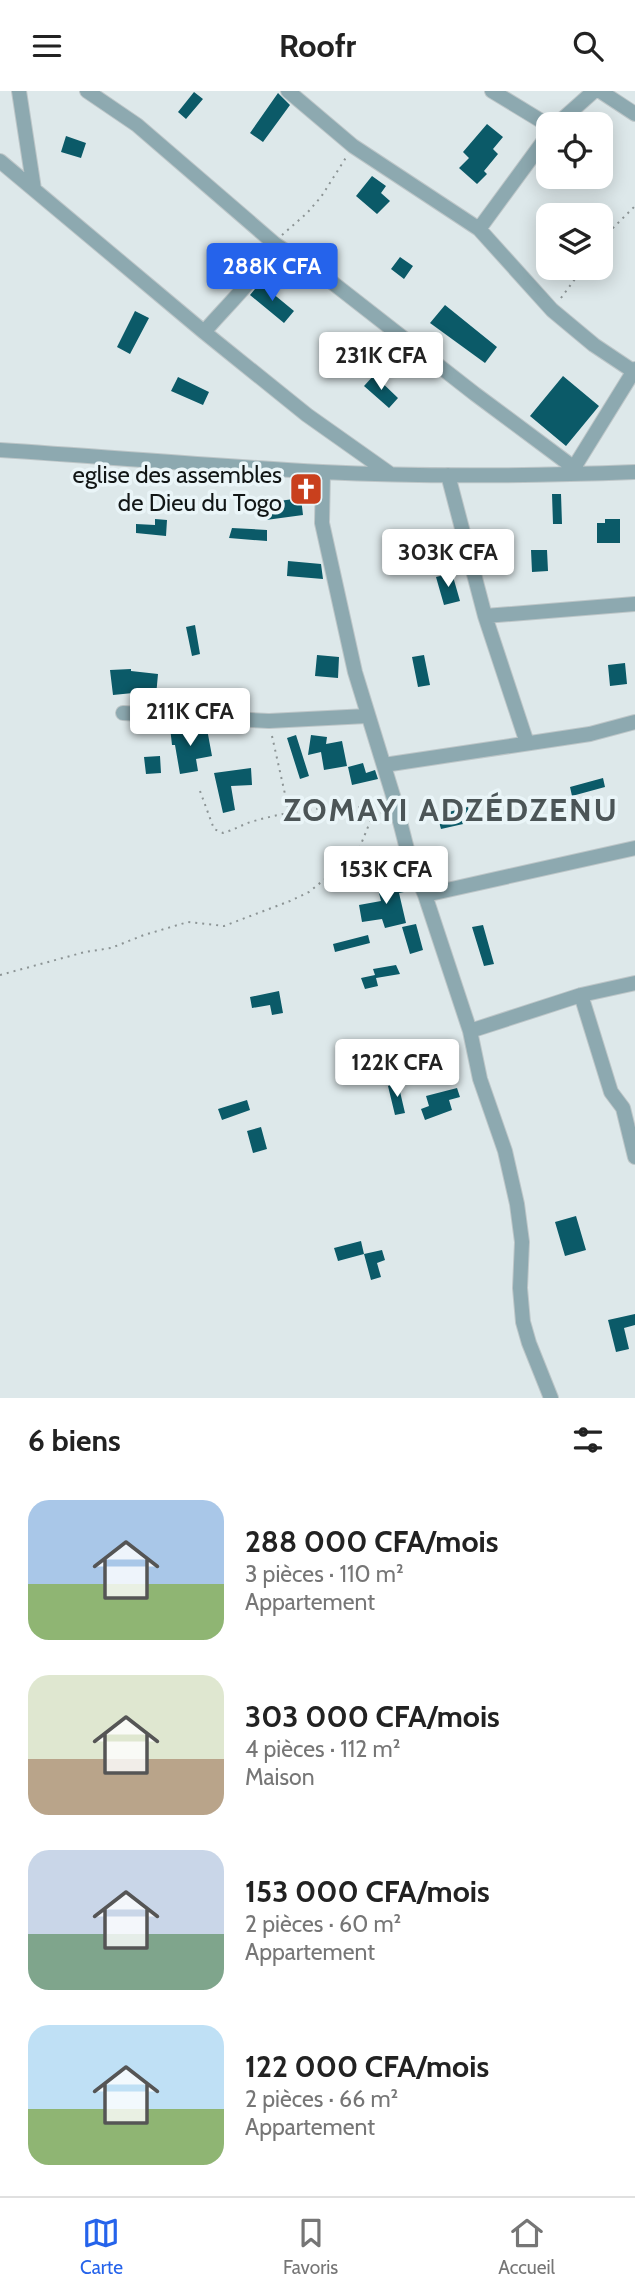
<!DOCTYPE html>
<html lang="fr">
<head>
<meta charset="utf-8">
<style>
	:root { --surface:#fff; --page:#f6f6f6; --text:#222; --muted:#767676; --line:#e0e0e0; --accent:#2563eb }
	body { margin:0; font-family:Cabin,sans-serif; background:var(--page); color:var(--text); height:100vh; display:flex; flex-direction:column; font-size:26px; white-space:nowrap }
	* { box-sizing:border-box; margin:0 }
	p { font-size:23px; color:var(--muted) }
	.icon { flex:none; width:38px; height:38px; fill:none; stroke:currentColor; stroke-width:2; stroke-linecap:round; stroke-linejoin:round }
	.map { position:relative; height:1307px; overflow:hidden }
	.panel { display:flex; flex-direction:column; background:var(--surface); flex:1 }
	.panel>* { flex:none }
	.fabs { position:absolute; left:536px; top:21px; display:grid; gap:14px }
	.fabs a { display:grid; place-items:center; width:77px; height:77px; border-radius:14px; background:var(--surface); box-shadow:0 4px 18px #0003; font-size:35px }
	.price { position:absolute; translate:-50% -60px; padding:0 16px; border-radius:7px; background:#fff; color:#222; font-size:23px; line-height:46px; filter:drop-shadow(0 2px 4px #0008) }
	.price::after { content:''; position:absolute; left:50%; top:42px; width:21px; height:16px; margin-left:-10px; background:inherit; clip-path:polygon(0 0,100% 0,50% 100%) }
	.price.active { background:var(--accent); color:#fff }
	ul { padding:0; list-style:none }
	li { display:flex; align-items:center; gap:21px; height:175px; padding:0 28px }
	li span { display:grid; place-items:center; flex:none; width:196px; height:140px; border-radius:21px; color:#555 }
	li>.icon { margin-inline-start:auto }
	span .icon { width:84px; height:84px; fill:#fffc; stroke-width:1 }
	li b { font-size:30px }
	h2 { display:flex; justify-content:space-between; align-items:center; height:84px; padding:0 28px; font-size:30px }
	header { display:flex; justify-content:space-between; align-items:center; height:91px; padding:0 28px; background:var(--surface); font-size:32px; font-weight:700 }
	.dock { display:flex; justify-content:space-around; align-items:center; height:98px; border-top:2px solid var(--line); background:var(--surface); font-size:19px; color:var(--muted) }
	.dock a { display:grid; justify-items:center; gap:4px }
	.dock .active { color:var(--accent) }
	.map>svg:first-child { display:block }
</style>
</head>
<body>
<header><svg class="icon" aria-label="menu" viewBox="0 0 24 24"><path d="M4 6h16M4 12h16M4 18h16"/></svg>Roofr<svg class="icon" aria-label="search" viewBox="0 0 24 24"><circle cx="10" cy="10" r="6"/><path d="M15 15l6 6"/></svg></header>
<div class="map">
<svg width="635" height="1307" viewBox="0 0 635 1307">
	<rect width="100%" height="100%" fill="#dde8ea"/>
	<path fill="#0b5a68" d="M194 1 203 8 186 28 178 21Z
		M278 2 290 14 263 51 250 42Z
		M487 33 503 46 493 58 498 63 484 80 487 83 477 93 459 77 469 67 463 61Z
		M66 45 86 52 81 67 61 61Z
		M372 85 386 95 381 102 390 110 377 123 356 105Z
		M400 166 413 175 404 188 391 178Z
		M260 192 294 220 284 232 250 204Z
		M445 214 497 256 485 272 430 232Z
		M135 220 149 227 130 263 117 256Z
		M357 254 369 264 357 279 344 269Z
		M374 284 398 307 389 317 364 295Z
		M563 285 599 315 566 355 530 325Z
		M178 286 209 301 203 314 171 300Z
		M552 403H561L562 433H553Z
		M301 407 303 424 266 429 264 412Z
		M155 428 167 429 166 445 136 442V433L155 434Z
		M605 428H620V452H597V432H605Z
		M232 437 267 439V450L229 447Z
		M531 459H547L548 480 532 481Z
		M288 470 321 473 323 488 287 485Z
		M452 482 460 510 444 514 436 486Z
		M195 534 200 563 192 565 186 536Z
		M317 564 339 566 338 587 315 585Z
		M424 564 430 594 418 596 412 566Z
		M625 572 627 593 610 595 608 574Z
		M131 578V580L158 583 156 605 142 603 143 601 113 604 110 579Z
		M178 635 179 643 207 638 212 665 196 668 198 680 180 683 175 654H172L170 636Z
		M296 644 309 685 300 688 287 647Z
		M311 644 327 646 326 653 342 650 347 675 324 679 321 661 308 664Z
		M160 665 161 682 146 683 144 666Z
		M363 672 366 682 375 679 378 688 352 694 348 676Z
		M251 677 252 694 231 695 235 719 223 722 214 682Z
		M603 687 605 696 572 705 570 696Z
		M468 716 472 731 441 738 437 724Z
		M400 785 404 801 399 802 406 832 385 837 382 828 362 831 359 814 381 810 378 798 393 794 391 787Z
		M416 833 423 859 410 863 402 836Z
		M483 834 494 873 484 875 472 836Z
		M368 844 370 852 335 861 333 853Z
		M396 874 400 883 376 887 378 895 365 898 361 887 375 884 373 878Z
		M279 900 283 922 272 924 270 914 252 917 250 906Z
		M398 992 405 1022 395 1024 388 995Z
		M457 997 460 1006 449 1009 452 1019 425 1029 421 1018 429 1015 426 1005Z
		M247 1009 250 1019 222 1029 218 1018Z
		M261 1036 267 1058 253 1062 247 1040Z
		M576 1125 586 1159 565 1165 555 1131Z
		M361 1150 364 1163 338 1170 334 1157Z
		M382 1159 385 1169 377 1172 381 1186 371 1189 364 1163Z
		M635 1223V1234L624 1237 629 1258 616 1261 608 1229Z"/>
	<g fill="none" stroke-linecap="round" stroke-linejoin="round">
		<defs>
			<path id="minor" d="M19 0 34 98
				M87 0 137 34 275 153 329 189 475 303 573 376
				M288 0 353 55 479 138 552 219 594 254 633 280
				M492 0 548 34
				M600 0 635 23
				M557 33 594 0
				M0 70 204 241 307 324 389 382
				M479 138 548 44
				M204 241C228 213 258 186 275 153
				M0 359C107 366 215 375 322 381 426 386 531 385 635 381
				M323 381 322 432 355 581 395 711 409 766 425 804 470 940 480 988 505 1060 517 1113 522 1151 520 1197 523 1231 529 1252 551 1307
				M570 383 635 278
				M448 384 485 525 527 652
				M485 525 635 513
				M123 622 269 630 367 625
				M384 674 590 643 635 631
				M425 804 635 757
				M581 904 611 1001 623 1017 635 1066
				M470 940 581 904 635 892"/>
		</defs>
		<use href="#minor" stroke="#bdc6c8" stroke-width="16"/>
		<path stroke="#8c9495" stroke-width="2" stroke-dasharray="2 5" stroke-linecap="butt" d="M282 144 307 122 321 106 347 65
			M600 154 611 139 635 115
			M561 207 583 177
			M272 645 289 721
			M200 700 214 738 223 742C234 739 243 733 254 730 297 718 341 713 385 718
			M349 774C364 781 382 774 397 769
			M0 884 85 861 111 857 144 844 188 831 224 835 290 810 309 801 336 779 348 774 357 763 370 731 383 721"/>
		<use href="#minor" stroke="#8da9b0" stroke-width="14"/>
	</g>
	<defs>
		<symbol id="church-square" viewBox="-11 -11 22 22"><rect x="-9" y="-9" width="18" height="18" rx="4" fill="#c9401d" stroke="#eaf5f8"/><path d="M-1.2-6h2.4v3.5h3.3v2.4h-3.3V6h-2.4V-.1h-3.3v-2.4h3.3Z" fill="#fff"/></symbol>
	</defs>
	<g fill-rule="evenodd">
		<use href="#church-square" x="287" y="379" width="38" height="38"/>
	</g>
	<g text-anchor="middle" stroke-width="7" stroke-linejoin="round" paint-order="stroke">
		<g font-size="24" fill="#121616" stroke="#eaf5f8" text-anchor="end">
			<text x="282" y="392">eglise des assembles<tspan x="282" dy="28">de Dieu du Togo</tspan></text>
		</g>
		<g font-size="32" font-weight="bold" letter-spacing="2" fill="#4c5557" stroke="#eaf5f8">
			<text x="451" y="730">ZOMAYI ADZÉDZENU</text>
		</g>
	</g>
</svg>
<div class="fabs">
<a><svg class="icon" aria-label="locate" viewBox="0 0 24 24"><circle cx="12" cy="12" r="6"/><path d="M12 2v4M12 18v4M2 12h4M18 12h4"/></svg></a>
<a><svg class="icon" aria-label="layers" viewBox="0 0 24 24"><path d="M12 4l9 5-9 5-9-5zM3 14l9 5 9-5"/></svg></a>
</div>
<b class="price active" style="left:272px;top:212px">288K CFA</b>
<b class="price" style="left:381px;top:301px">231K CFA</b>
<b class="price" style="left:448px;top:498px">303K CFA</b>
<b class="price" style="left:190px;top:657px">211K CFA</b>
<b class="price" style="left:386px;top:815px">153K CFA</b>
<b class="price" style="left:397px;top:1008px">122K CFA</b>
</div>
<section class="panel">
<h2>6 biens<svg class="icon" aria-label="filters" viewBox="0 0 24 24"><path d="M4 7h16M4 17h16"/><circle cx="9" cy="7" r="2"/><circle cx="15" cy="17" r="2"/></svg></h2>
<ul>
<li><span style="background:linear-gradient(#a9c7e8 60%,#8fb573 0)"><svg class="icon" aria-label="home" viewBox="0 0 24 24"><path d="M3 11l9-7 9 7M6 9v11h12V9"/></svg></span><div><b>288 000 CFA/mois</b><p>3 pièces · 110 m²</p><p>Appartement</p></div></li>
<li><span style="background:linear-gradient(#dfe7d0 60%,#b9a48a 0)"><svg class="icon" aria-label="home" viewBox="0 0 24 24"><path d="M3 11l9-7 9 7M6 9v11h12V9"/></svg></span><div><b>303 000 CFA/mois</b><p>4 pièces · 112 m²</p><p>Maison</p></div></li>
<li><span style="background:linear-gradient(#c9d6e8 60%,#7fa58c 0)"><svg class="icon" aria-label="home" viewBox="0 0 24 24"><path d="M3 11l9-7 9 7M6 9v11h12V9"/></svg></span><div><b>153 000 CFA/mois</b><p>2 pièces · 60 m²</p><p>Appartement</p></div></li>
<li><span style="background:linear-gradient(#bfe0f5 60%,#8fb573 0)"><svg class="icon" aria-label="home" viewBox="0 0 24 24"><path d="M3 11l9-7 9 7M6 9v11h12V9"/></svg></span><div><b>122 000 CFA/mois</b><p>2 pièces · 66 m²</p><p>Appartement</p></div></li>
</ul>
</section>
<nav class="dock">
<a class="active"><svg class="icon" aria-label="map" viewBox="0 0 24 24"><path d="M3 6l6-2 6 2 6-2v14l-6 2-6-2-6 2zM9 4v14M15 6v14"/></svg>Carte</a>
<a><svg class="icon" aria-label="saved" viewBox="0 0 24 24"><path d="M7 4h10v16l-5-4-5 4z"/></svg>Favoris</a>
<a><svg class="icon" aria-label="home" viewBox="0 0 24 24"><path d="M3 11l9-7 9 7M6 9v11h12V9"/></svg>Accueil</a>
</nav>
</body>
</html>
